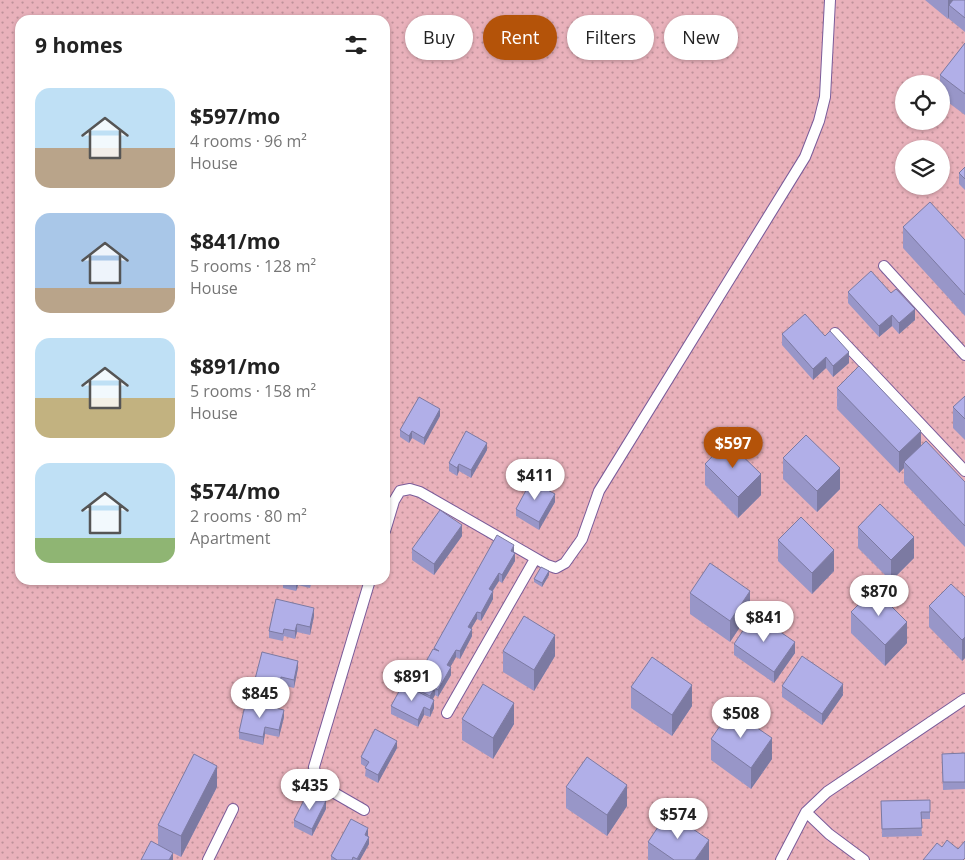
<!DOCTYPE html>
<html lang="en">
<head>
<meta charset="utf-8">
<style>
	:root { --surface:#fff; --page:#f6f6f6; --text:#222; --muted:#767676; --accent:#b45309 }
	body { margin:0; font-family:"Open Sans",sans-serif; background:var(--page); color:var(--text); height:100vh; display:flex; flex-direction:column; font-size:19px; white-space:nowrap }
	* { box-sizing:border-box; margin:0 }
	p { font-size:16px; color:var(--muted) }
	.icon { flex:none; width:28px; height:28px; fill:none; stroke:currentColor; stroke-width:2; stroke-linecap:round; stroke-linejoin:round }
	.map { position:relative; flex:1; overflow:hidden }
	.side { position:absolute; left:15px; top:15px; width:375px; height:570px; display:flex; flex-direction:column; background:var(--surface); border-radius:15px; box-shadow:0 1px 4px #0004 }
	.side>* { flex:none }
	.hud { position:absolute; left:405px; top:15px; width:475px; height:45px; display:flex; gap:10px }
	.buttons { position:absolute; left:895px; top:75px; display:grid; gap:10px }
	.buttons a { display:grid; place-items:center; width:55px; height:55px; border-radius:50%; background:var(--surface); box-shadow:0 1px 4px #0004; font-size:25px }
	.price { position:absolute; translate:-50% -42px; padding:0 11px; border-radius:18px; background:#fff; color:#222; font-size:16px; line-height:32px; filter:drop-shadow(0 1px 2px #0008) }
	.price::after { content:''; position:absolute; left:50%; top:30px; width:15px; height:11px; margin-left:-8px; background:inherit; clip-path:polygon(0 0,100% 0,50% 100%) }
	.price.active { background:var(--accent); color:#fff }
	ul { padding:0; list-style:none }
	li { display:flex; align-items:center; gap:15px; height:125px; padding:0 20px }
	li span { display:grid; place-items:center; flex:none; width:140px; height:100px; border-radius:15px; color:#555 }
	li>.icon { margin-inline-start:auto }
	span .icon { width:60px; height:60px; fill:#fffc; stroke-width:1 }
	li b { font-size:21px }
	h2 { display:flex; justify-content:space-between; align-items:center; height:60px; padding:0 20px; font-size:21px }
	.tag { padding:0 18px; border-radius:22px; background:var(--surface); box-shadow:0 1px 4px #0004; font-size:18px; line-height:45px }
	.tag.active { background:var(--accent); color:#fff }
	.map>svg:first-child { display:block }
</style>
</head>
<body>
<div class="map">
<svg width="965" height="860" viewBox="0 0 965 860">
	<defs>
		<pattern id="park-dots" width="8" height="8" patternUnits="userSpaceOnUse" patternTransform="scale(1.25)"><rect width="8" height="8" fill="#e9b1bb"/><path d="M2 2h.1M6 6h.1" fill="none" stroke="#be919a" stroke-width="1.8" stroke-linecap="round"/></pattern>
	</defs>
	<rect width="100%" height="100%" fill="#e1cef7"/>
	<path fill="url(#park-dots)" fill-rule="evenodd" d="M0 0H965V860H0ZM20 20H385V580H20ZM904 84H941V121H904ZM904 149H941V186H904Z"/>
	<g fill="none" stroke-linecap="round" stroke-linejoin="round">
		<defs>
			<path id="minor" d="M884 266 965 355
				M835 333 965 471
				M385 531 394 501 400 491 410 489 420 492 547 565 556 568 565 563 582 539 599 491 805 157 819 121 825 97 830 0
				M447 713 535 559
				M364 810 324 787 316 778 314 767 370 580
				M806 812 829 834 864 860
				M208 860 233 809
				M781 860 806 812 827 792 965 699"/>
		</defs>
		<use href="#minor" stroke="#7a5c9a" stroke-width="12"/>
		<use href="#minor" stroke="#fff" stroke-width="10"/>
	</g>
	<path fill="#9896c8" d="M925 0H965V32L949 19V17L948 19Z
		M965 43V115L941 97V84H940V75Z
		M965 167V190L959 184V173Z
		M903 227 965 240V316L903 248Z
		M848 292 915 320 899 334 892 326 879 337 848 303Z
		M782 334 849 363 833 377 826 368 813 380 782 345Z
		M837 388 921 445 965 482V547L904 483V468L899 473 837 409Z
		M965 396V440L953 428V407Z
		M440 416 424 445 412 438 409 443 400 437V430Z
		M487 450 471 478 459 471 457 476 449 471V463Z
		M783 458 840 489 817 512 783 479Z
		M705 464 761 495 738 518 705 485Z
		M555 502 539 530 516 516V509Z
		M858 527 914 558 891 581 858 548Z
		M462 536 434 575 412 560V549Z
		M778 540 834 571 812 594 778 561Z
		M514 552 515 561 502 583 499 581 493 591V599L481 621 477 619 471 629 472 636 460 659 456 657 450 667 451 675 438 697 435 695 433 699 434 708 430 717 424 715 418 727 391 714V706L412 689V687L434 648Z
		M549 575 542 587 534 582V579Z
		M283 580H325L324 584 312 581 310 588 298 585 296 591 283 588Z
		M690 593 750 612 730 642 690 614Z
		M965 597V658L962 661 929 627V606Z
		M851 612 907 643 885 666 851 633Z
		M314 616 310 635 297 632 295 639 284 636 283 641 269 638V631Z
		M734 644 795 653 774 683 734 655Z
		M503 651 555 656 534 691 503 672Z
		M298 668 294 688 281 685 280 690 269 687 267 694 254 691V683Z
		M782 686 843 695 822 725 782 697Z
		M631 687 692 706 672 736 631 708Z
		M284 717 279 737 265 734 263 745 239 739V732Z
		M462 719 514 724 493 759 462 740Z
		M711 739 772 759 751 789 711 760Z
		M397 748 378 783 365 776 366 767 361 764V757Z
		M965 753V789L943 790 942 754Z
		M217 787 181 857 173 853V860L158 845V825Z
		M566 787 627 806 607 836 566 808Z
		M930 800V819H921L922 836 882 837 881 801Z
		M326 809 312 836 294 827V820Z
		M368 836 369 844 360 860H331V856Z
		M648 842 709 860H648Z"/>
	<path fill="#7c7aa2" d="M948 0H963L949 5V17L948 19Z
		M915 309V320L899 334V323Z
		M892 315V326L879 337V326Z
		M849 352V363L833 377V366Z
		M826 357V368L813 380V369Z
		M440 409V416L424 445V438Z
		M412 431V438L409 443V436Z
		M921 431V452L904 462V468L899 473V452Z
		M487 443V450L471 478V470Z
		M459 464V471L457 476V468Z
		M840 468V489L817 512V491Z
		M761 474V495L738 518V497Z
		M555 494V502L539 530V522Z
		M462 525V536L434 575V564Z
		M914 537V558L891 581V560Z
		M514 545V552L511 558V551Z
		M834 550V571L812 594V573Z
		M515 553V561L502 583V575Z
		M549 571V575L542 587V583Z
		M499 573V581L489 596V589Z
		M297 580 298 585 296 591V584Z
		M493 591V599L481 621V613Z
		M750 591V612L730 642V621Z
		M314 608V616L310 635V627Z
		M477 612V619L468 634V627Z
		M907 622V643L885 666V645Z
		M297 624V632L295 639V631Z
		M472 629V636L460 659V651Z
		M555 635V656L534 691V670Z
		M965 637V658L962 661V640Z
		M795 642V653L774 683V672Z
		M456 650V657L447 673V665Z
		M298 661V668L294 688V680Z
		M451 667V675L438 697V690Z
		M269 680V687L267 694V686Z
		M843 684V695L822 725V714Z
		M692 685V706L672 736V715Z
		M435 688V695L430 704V696Z
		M434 700V708L430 717V710Z
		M514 703V724L493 759V738Z
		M424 707V715L418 727V720Z
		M284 710V717L279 737V730Z
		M265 727V734L263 745V737Z
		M772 738V759L751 789V768Z
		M397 741V748L378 783V775Z
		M217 766V787L181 857V836Z
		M627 785V806L607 836V815Z
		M326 801V809L312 836V829Z
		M368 828V836L365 842V835Z
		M369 837V844L360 860H357Z
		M709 840V860H695Z
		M173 853V860H169Z"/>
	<path fill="#b1afe8" stroke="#7c7aa2" d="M953 0H965V18L949 5Z
		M965 43V94L940 75Z
		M965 167V179L959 173Z
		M930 202 965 240V295L903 227Z
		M871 271 891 293 896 289 915 309 899 323 892 315 879 326 848 292Z
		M805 314 825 336 830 331 849 352 833 366 826 357 813 369 782 334Z
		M859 366 921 431 899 452 837 388Z
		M965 396V419L953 407Z
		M419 397 440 409 424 438 412 431 409 436 400 430Z
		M466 431 487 443 471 470 459 464 457 468 449 463Z
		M806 435 840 468 817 491 783 458Z
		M727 441 761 474 738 497 705 464Z
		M926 441 965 482V526L904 462Z
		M531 481 555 494 539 522 516 509Z
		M880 504 914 537 891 560 858 527Z
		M440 510 462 525 434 564 412 549Z
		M801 517 834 550 812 573 778 540Z
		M497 535 514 545 511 551 515 553 502 575 499 573 489 589 493 591 481 613 477 612 468 627 472 629 460 651 456 650 447 665 451 667 438 690 435 688 430 696 412 687 433 649 439 651 434 648Z
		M710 563 750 591 730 621 690 593Z
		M541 567 549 571 542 583 534 579Z
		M283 580H297L296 584 283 581Z
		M951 584 965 597V637L962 640 929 606Z
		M874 589 907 622 885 645 851 612Z
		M276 599 314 608 310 627 297 624 295 631 284 629 283 634 269 631Z
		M754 614 795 642 774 672 734 644Z
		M524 616 555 635 534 670 503 651Z
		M262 652 298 661 294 680 281 677 280 683 269 680 267 686 254 683Z
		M802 656 843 684 822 714 782 686Z
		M652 657 692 685 672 715 631 687Z
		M403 684 434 700 430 710 424 707 418 720 391 706Z
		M483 684 514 703 493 738 462 719Z
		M246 701 284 710 279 730 265 727 263 737 239 732Z
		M731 710 772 738 751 768 711 739Z
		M375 729 397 741 378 775 365 768 369 762 361 757Z
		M965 753V782H943L942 754Z
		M194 754 217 766 181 836 158 825Z
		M587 757 627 785 607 815 566 787Z
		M308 792 326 801 312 829 294 820Z
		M930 800V812H921L922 828 882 829 881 801Z
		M668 812 709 840 695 860H674L648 842Z
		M351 819 368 828 365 835 369 837 357 859 353 857 352 860H337L331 856Z
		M947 840 958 849 965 841V858L963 860H923L937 843 942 847Z
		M151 841 173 853 169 860H141Z"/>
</svg>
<div class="buttons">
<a><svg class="icon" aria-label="locate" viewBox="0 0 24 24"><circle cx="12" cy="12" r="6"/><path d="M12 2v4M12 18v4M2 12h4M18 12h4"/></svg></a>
<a><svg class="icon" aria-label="layers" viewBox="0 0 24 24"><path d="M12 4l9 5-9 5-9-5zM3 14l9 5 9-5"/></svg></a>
</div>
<b class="price active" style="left:733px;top:469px">$597</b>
<b class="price" style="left:535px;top:501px">$411</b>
<b class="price" style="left:879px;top:617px">$870</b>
<b class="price" style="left:764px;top:643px">$841</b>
<b class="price" style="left:412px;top:702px">$891</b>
<b class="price" style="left:260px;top:719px">$845</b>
<b class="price" style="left:741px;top:739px">$508</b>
<b class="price" style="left:310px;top:811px">$435</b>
<b class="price" style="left:678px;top:840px">$574</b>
<div class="hud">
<a class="tag">Buy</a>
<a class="tag active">Rent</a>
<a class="tag">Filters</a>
<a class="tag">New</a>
</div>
<section class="side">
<h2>9 homes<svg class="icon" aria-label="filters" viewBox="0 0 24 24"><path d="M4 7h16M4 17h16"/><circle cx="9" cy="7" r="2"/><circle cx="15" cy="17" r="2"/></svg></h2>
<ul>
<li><span style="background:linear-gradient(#bfe0f5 60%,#b9a48a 0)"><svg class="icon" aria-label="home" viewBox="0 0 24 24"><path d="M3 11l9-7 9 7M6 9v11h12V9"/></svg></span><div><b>$597/mo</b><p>4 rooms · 96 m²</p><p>House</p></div></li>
<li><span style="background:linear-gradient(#a9c7e8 75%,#b9a48a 0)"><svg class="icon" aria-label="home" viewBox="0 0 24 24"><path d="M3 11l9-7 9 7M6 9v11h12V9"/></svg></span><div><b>$841/mo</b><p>5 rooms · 128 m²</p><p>House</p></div></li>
<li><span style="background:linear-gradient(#bfe0f5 60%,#c2b280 0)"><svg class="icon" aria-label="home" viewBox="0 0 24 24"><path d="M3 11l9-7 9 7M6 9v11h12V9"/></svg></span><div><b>$891/mo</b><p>5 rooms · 158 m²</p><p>House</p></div></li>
<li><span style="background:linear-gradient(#bfe0f5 75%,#8fb573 0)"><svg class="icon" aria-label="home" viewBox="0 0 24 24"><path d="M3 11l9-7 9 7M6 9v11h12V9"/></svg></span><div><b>$574/mo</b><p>2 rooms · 80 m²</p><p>Apartment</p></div></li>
</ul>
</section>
</div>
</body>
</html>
